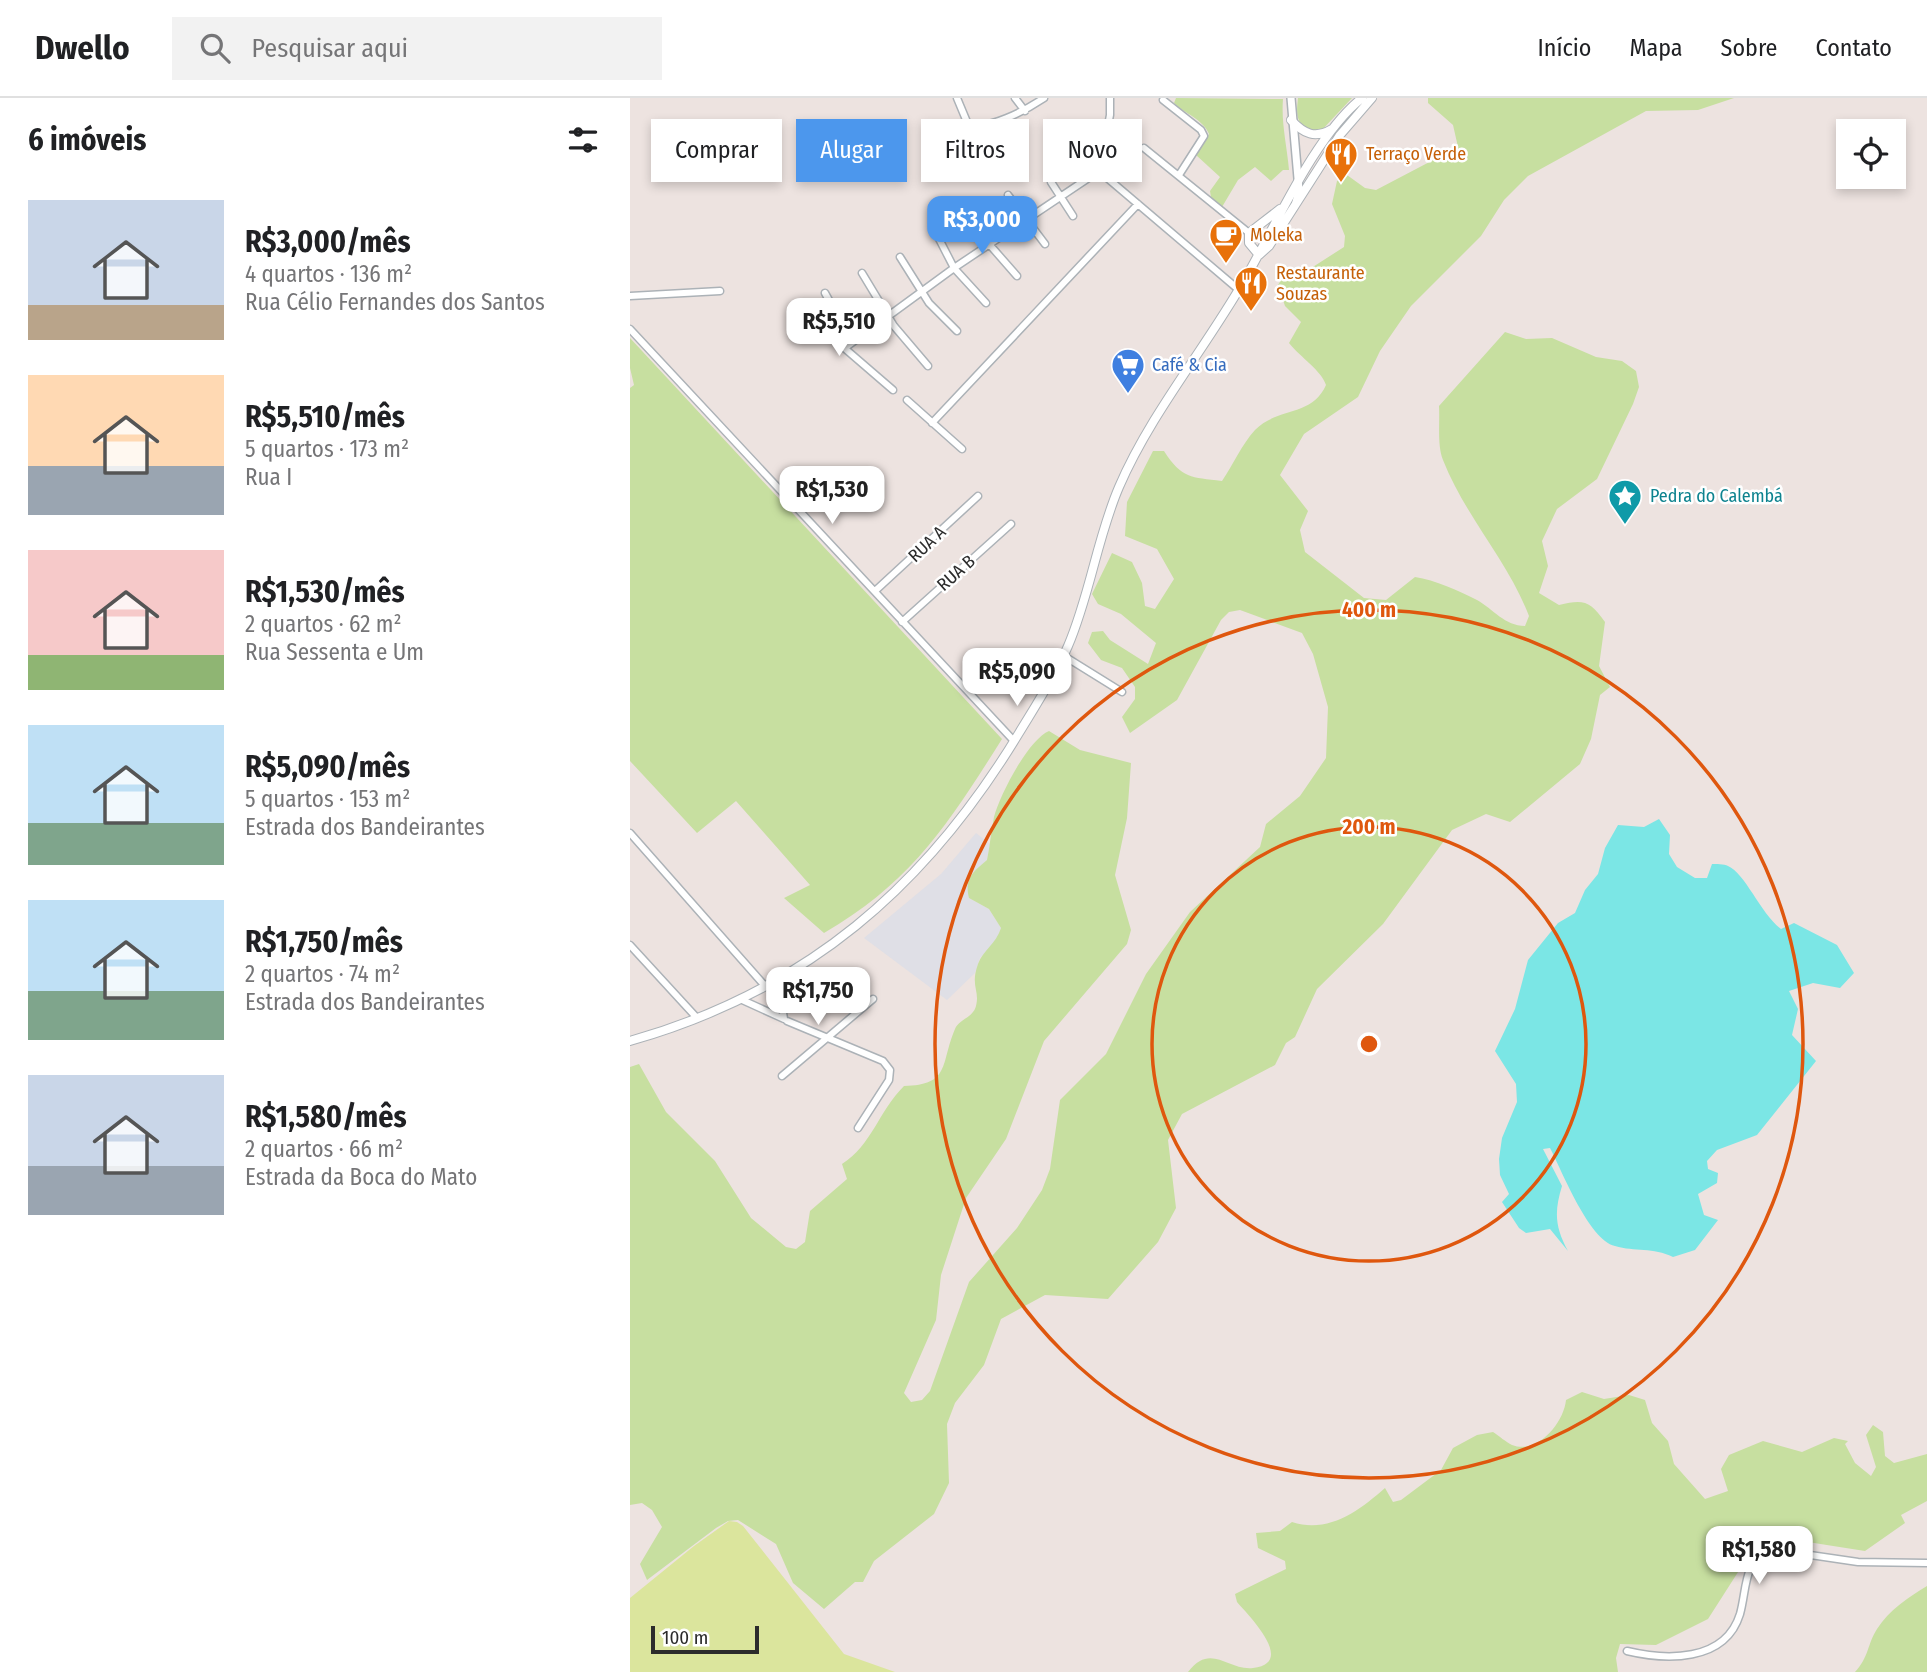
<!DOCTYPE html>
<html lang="pt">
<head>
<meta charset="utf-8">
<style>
	:root { --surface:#fff; --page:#f2f2f2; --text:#202124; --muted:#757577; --line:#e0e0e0; --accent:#4c97ed }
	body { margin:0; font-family:"Fira Sans Condensed",sans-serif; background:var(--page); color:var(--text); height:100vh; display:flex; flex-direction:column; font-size:26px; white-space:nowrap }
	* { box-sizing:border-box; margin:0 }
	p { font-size:23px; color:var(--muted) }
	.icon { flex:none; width:38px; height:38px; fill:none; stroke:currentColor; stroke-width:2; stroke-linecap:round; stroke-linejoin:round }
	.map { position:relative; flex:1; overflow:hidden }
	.side { display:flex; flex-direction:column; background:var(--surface); width:630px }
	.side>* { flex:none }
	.hud { position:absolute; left:21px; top:21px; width:665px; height:63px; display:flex; gap:14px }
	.controls { position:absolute; left:1206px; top:21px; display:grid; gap:14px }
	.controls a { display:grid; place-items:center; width:70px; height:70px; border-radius:0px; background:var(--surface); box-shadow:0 4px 10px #0003; font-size:35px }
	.scale { position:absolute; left:21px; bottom:18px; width:108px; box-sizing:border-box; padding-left:7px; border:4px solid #2c2c2c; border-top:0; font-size:19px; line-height:24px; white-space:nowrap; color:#2c2c2c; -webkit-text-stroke:5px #fff; paint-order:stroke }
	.price { position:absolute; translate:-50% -60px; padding:0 16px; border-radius:14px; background:#fff; color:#222; font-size:23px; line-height:46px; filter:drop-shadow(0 2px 4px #0008) }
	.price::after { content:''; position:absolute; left:50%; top:42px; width:21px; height:16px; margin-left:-10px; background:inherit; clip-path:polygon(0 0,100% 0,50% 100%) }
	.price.on { background:var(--accent); color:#fff }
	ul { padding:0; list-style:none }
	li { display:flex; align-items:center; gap:21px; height:175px; padding:0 28px }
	li span { display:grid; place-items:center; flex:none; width:196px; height:140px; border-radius:0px; color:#555 }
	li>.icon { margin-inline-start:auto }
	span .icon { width:84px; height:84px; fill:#fffc; stroke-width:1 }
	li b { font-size:30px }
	h2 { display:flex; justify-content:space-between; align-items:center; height:84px; padding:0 28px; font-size:30px }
	.tag { padding:0 24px; border-radius:0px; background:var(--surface); box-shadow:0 4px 10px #0003; font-size:24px; line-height:63px }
	.tag.on { background:var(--accent); color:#fff }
	header { display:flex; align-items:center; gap:42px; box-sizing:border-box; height:98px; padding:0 35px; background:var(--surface); border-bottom:2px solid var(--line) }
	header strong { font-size:33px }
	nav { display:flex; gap:38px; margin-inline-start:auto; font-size:24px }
	.search { width:490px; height:63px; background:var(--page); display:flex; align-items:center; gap:18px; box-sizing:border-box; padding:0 24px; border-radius:0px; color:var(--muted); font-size:26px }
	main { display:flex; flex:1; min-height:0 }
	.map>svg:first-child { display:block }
</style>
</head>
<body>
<header>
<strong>Dwello</strong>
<div class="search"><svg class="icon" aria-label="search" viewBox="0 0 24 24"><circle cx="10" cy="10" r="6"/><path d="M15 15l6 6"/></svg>Pesquisar aqui</div>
<nav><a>Início</a><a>Mapa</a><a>Sobre</a><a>Contato</a></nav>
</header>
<main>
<section class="side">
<h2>6 imóveis<svg class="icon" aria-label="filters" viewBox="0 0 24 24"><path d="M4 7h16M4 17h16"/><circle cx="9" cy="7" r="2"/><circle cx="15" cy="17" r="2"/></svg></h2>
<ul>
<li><span style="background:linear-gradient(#c9d6e8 75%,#b9a48a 0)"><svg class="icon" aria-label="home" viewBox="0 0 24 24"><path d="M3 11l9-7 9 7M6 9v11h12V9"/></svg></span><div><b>R$3,000/mês</b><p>4 quartos · 136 m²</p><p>Rua Célio Fernandes dos Santos</p></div></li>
<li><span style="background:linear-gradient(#ffd9b3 65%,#9aa5b1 0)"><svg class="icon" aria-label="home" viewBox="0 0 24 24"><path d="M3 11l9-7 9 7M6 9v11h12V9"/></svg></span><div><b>R$5,510/mês</b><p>5 quartos · 173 m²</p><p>Rua I</p></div></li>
<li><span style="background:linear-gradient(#f6c9c9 75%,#8fb573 0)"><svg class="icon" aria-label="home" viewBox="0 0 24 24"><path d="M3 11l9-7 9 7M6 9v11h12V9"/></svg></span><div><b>R$1,530/mês</b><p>2 quartos · 62 m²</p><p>Rua Sessenta e Um</p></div></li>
<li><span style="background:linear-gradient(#bfe0f5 70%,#7fa58c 0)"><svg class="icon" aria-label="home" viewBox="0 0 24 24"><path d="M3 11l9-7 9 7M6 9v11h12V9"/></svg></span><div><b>R$5,090/mês</b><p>5 quartos · 153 m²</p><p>Estrada dos Bandeirantes</p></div></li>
<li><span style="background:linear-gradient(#bfe0f5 65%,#7fa58c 0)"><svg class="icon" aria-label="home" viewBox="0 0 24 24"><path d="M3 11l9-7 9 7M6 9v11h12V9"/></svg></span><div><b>R$1,750/mês</b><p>2 quartos · 74 m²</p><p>Estrada dos Bandeirantes</p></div></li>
<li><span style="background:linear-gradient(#c9d6e8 65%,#9aa5b1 0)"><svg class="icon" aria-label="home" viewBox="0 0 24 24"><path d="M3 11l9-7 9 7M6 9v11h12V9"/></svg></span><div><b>R$1,580/mês</b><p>2 quartos · 66 m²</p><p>Estrada da Boca do Mato</p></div></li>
</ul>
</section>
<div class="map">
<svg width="1297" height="1574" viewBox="0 0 1297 1574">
	<rect width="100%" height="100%" fill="#ede3e0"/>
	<path fill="#dfdfe6" d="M346 735 360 746 357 762 340 777 339 800 359 811 371 830 366 844 350 860 345 875 317 902 234 840 311 776Z"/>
	<path fill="#c7dfa0" d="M546 0 653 1C651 25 657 48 659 72H653L641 83 625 69 608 82 592 109 581 99 580 93 590 79 566 57 579 36C573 21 555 16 544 5Z
		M668 0H722L691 33 683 35C666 26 666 18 668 0Z
		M798 0H1104L1068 12 1016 13 898 78 874 102 851 138 781 208 750 253 728 299 674 336 650 377 678 413 670 432 675 454 734 500 756 502 785 479C805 482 829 493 847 502 863 511 875 528 895 528L899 518C878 463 835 418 813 362 807 347 810 324 809 308L875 234 896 241 922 240 966 259 992 263 1006 273 1009 289 1003 306 967 381 927 411 912 443 918 468 909 495 929 507C954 501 960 503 975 524L969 568 980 589 970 597 961 641 950 666 880 724 856 716 822 732 753 826 687 891 665 939 656 945 645 967 552 1016 538 1042 546 1110 528 1144 478 1201 415 1197 371 1221 354 1267 325 1305 317 1326 319 1385 304 1416 244 1463 233 1484H225L194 1511 163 1485 146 1446 108 1422 98 1423 86 1430 17 1482 10 1466 32 1429 22 1412 12 1405 0 1407V969L9 966 36 1014 85 1063 121 1120 156 1149 166 1151 175 1144 180 1113 217 1081 212 1066C242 1047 248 1014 274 988 321 987 310 966 325 931 329 921 343 920 346 908 350 892 340 888 348 866 353 852 366 846 371 830L359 811 339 800C334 780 343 774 357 762 360 748 361 733 364 719 370 696 399 641 419 633L450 652 501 665 497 720 485 777 501 832 497 846 414 943 376 1041 336 1100 311 1177 306 1222 274 1295 281 1304 292 1302 300 1293 339 1184 387 1130 412 1092 420 1071 430 1002 476 956 516 876 560 814 630 749 636 726 670 698 696 660 698 609 683 556 672 535 610 512 599 514 591 522 547 602 500 635 492 619 505 601V589L492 570 471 562 458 545 462 534 473 533 480 542 518 566 526 545 491 516 468 506 462 496 482 455 502 464 512 485 515 508 525 511 544 481 527 451 495 438 497 404 523 353H534C552 381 561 379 592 383 603 367 612 346 625 332 647 309 682 319 696 287 691 272 671 260 659 245L671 224 655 208 648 187C655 175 661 171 675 174L714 149 715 138 702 106 707 83 717 77 735 90 746 92 828 49 823 27 798 5Z
		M0 240 372 641C319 725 282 784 194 835L154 800 180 787 106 703 67 735 0 663V290L4 287 0 270Z
		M952 1294 974 1301 999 1297 1015 1302 1022 1325 1038 1343 1044 1366 1075 1401 1098 1393 1091 1371 1099 1357 1133 1343 1172 1354 1204 1340 1218 1343 1215 1346 1225 1365 1241 1378 1246 1369 1236 1337 1243 1327 1253 1334 1255 1358 1264 1365 1297 1356V1403L1271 1417 1275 1425 1235 1453 1165 1442 1126 1446 1078 1521 1026 1547 990 1546 986 1560 988 1574H558C581 1544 598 1573 623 1570 667 1565 618 1517 607 1504L605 1496 656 1471 655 1463 628 1450 626 1435 650 1433 662 1424C698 1436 729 1413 755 1390L763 1404 771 1402 811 1372 823 1350 847 1337 863 1334C869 1338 876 1344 882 1347 908 1357 934 1324 936 1302Z
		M1297 1488V1574H1225C1239 1559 1237 1547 1247 1531 1258 1513 1280 1498 1297 1488Z"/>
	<path fill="#dbe59d" d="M99 1423 107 1424 113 1428 214 1556 265 1574H0V1500L64 1448Z"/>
	<path fill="#7be6e5" d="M1029 721 1040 737 1039 756 1047 769 1065 780H1077L1082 766C1086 766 1094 766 1098 768 1115 775 1131 816 1151 831L1164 825 1207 847 1224 875 1210 890 1183 885 1159 893 1168 911 1162 937 1186 963 1127 1037 1087 1052 1077 1063 1078 1071 1088 1075 1087 1085 1068 1096 1074 1117 1088 1122 1065 1152 1043 1159C1023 1149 1005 1154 985 1148 959 1142 932 1073 920 1050L913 1051 932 1088C924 1114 925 1129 938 1153L920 1131 896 1135 889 1130 872 1104 879 1096 870 1077 869 1061 872 1040 887 1004 886 986 865 953 885 911 898 862 928 825 945 815 955 792 968 776 975 750 988 727 1014 729Z"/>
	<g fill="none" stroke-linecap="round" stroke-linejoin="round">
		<defs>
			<path id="minor" d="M327 0 337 24C354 36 399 10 414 0
				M385 0 395 13
				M533 2 571 32 574 38 549 77
				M514 50 619 135
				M469 73 609 192
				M469 73 480 17V0
				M421 84 443 118
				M378 97 415 146
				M344 119 359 146 387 178
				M305 133 324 170 356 205
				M270 159 299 205 327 233
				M232 175 264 228 298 268
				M195 195 222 244
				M0 198 90 193
				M169 211 263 292
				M0 231 384 643
				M216 249 324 170 469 73
				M277 302 332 351
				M302 325 508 106
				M245 493 348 398
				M272 524 381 426
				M434 558 492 594
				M0 735 135 888
				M0 847 67 920
				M148 881 154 921
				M110 901 154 921
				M157 923 253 963 260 972 259 982 228 1030
				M152 978 243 901
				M997 1553C1035 1562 1095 1565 1110 1516 1117 1491 1113 1463 1140 1451L1228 1464 1297 1465"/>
			<path id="tertiary" d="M661 0 669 92 666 104"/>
			<path id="secondary" d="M661 22C674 36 685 41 702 31
				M629 157 639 148 710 37 742 0
				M629 157 619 145V135L650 111
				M0 943C176 893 296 789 389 635 406 607 425 578 438 548 460 497 467 440 489 389 521 315 575 251 615 181 645 129 685 37 732 0"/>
		</defs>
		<use href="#minor" stroke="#acb2b7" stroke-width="9"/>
		<use href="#tertiary" stroke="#acb2b7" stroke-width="10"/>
		<use href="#secondary" stroke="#acb2b7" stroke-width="10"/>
		<use href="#minor" stroke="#fff" stroke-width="6"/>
		<use href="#tertiary" stroke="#fff" stroke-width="7"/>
		<use href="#secondary" stroke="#fff" stroke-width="8"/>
	</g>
	<g fill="none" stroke="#df570e" stroke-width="3.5">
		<circle cx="739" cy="946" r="217"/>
		<circle cx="739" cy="946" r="434"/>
	</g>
	<defs>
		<symbol id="restaurant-pin" viewBox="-11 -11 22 30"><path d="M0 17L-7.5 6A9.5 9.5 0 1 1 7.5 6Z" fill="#e8710a" stroke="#fff"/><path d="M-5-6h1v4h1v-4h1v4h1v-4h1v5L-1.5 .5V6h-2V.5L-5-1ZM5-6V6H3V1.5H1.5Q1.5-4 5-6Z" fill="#fff"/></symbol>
		<symbol id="cafe-pin" viewBox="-11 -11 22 30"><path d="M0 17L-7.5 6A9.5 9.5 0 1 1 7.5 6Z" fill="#e8710a" stroke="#fff"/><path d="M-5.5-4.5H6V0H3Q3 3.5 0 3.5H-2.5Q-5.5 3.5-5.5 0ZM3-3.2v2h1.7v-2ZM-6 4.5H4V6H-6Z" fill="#fff"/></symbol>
		<symbol id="supermarket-pin" viewBox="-11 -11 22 30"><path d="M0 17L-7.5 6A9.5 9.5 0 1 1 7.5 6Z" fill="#3f7fe0" stroke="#fff"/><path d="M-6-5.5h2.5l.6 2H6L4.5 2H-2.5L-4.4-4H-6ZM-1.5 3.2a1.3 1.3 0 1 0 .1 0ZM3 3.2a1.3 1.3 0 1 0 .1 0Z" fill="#fff"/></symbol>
		<symbol id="sight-pin" viewBox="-11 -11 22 30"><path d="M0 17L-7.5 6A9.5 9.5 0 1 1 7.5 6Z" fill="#0f9aa8" stroke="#fff"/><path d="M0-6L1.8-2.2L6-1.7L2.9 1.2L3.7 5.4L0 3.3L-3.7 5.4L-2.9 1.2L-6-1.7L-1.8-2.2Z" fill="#fff"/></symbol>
	</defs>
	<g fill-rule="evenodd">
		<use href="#restaurant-pin" x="692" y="37" width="38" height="52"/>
		<use href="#cafe-pin" x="577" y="118" width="38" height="52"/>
		<use href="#restaurant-pin" x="602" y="166" width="38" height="52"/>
		<use href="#supermarket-pin" x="479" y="248" width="38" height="52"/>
		<use href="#sight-pin" x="976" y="379" width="38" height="52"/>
	</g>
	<g text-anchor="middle" stroke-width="5" stroke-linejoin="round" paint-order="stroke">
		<g font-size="18" fill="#c56008" stroke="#fff" text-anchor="start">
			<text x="736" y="62">Terraço Verde</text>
			<text x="620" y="143">Moleka</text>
			<text x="646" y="181">Restaurante<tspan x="646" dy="21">Souzas</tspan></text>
		</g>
		<g font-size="18" fill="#366cbe" stroke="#fff" text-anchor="start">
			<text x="522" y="273">Café &amp; Cia</text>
		</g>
		<g font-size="18" fill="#0d838f" stroke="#fff" text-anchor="start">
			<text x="1020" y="404">Pedra do Calembá</text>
		</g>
		<g font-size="18" fill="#2c2c2c" stroke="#fff">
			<text transform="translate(297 446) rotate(-43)" y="6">RUA A</text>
			<text transform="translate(326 475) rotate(-42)" y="6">RUA B</text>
		</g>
	</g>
	<circle cx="739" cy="946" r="10" fill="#df570e" stroke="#fff" stroke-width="3.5"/>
	<g font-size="21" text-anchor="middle" font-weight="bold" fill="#df570e" stroke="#fff" stroke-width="5" stroke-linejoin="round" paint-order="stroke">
		<text x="739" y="519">400 m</text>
		<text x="739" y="736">200 m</text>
	</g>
</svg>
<div class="controls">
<a><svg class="icon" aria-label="locate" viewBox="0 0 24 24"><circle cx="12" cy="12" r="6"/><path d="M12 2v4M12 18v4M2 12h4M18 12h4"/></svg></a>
</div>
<div class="scale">100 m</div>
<b class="price on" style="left:352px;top:158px">R$3,000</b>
<b class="price" style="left:209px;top:260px">R$5,510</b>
<b class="price" style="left:202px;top:428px">R$1,530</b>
<b class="price" style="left:387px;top:610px">R$5,090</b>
<b class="price" style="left:188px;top:929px">R$1,750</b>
<b class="price" style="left:1129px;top:1488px">R$1,580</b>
<div class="hud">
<a class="tag">Comprar</a>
<a class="tag on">Alugar</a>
<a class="tag">Filtros</a>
<a class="tag">Novo</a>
</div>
</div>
</main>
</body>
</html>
